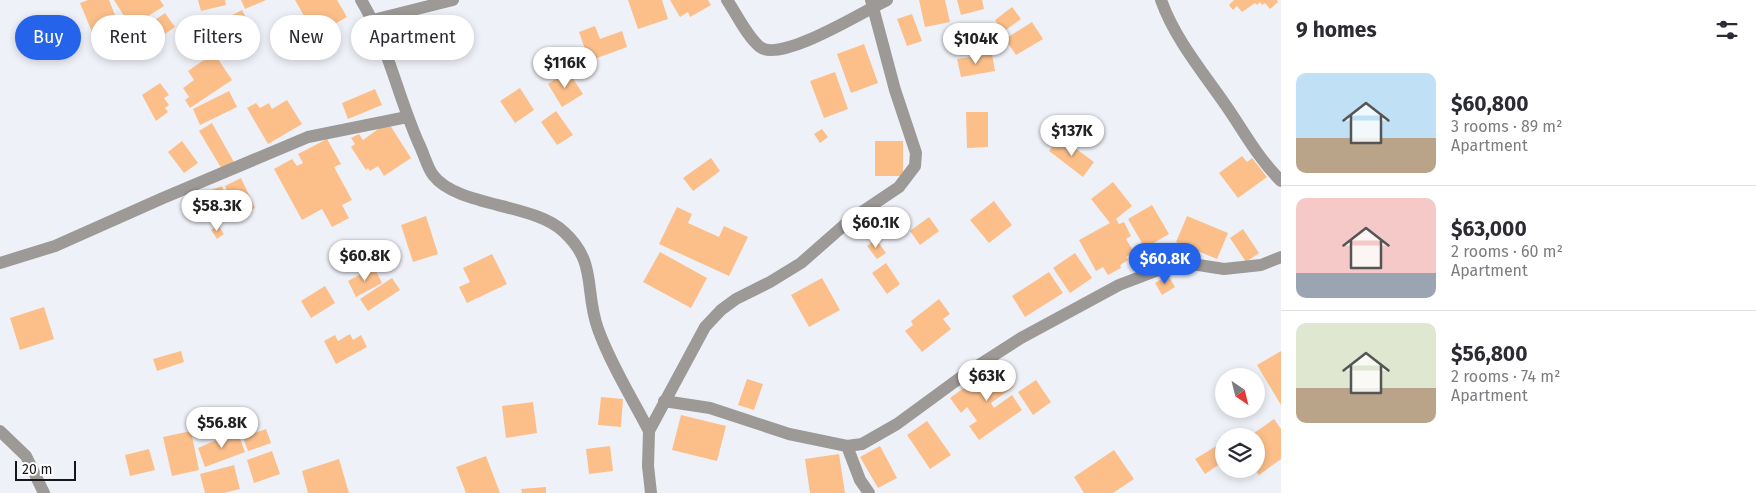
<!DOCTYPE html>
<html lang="en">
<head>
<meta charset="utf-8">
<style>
	:root { --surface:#fff; --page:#f2f2f3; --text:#2b2b33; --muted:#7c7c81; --line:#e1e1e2; --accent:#2563eb }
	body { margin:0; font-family:"Fira Sans",sans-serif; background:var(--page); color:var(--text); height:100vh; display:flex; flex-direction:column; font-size:19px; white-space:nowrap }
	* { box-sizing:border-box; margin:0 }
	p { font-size:16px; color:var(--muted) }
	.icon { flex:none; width:28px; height:28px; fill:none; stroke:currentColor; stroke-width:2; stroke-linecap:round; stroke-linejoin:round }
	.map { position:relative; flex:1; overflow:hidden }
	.drawer { display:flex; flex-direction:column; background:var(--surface); width:475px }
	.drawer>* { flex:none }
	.hud { position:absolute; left:15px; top:15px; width:475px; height:45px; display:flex; gap:10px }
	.needle { width:32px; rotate:145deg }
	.buttons { position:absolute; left:1215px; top:368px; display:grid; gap:10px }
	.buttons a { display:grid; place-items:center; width:50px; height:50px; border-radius:50%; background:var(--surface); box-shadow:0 2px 8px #0003; font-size:25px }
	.scale { position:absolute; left:15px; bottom:12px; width:61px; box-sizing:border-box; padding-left:5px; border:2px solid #161719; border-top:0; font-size:14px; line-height:18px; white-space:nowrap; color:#161719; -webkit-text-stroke:4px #fff; paint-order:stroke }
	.price { position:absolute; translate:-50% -42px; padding:0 11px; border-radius:18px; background:#fff; color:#222; font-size:16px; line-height:32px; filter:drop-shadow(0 1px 2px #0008) }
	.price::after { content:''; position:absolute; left:50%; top:30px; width:15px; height:11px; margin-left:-8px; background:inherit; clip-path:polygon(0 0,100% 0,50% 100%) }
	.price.selected { background:var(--accent); color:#fff }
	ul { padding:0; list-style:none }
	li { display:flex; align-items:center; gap:15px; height:125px; padding:0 15px }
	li+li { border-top:1px solid var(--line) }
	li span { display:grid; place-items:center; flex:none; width:140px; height:100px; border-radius:10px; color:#555 }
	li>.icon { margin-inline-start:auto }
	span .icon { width:60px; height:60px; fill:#fffc; stroke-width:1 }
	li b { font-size:21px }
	h2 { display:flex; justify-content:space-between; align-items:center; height:60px; padding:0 15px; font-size:21px }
	.chip { padding:0 18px; border-radius:22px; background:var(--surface); box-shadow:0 2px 8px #0003; font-size:18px; line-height:45px }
	.chip.selected { background:var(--accent); color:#fff }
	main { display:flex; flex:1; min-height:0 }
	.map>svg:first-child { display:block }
</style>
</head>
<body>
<main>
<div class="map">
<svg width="1281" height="493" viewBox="0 0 1281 493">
	<rect width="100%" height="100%" fill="#eff1f8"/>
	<path fill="#fcbf8a" d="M88 0H109L120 28 95 39 80 3Z
		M114 0H160L164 6 131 27Z
		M198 0H225L226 5 201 11Z
		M241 0H266L245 9Z
		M295 0H337L347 17 315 35Z
		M628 0H662L668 19 638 29Z
		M670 0H708L711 5 690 17 688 12 680 17Z
		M919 0H945L950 22 925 27Z
		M957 0H982L984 9 961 15Z
		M1234 0H1277L1278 2 1270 9 1265 3 1262 5 1260 2 1257 5 1255 3 1242 12 1237 6 1233 10 1229 5Z
		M1012 7 1021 19 1003 32 995 20Z
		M242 10 258 41 246 47 230 16Z
		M165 13 175 27 146 47 136 33Z
		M912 14 922 41 907 46 897 19Z
		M1032 22 1043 39 1016 55 1005 39Z
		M227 23 241 50 229 56 215 29Z
		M595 26 600 39 622 31 627 47 589 61 579 32Z
		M864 44 878 83 851 93 837 54Z
		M214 53 232 80 190 108 185 100 189 97 183 88 194 80 188 71Z
		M992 54 995 71 961 77 957 59Z
		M568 71 583 94 562 107 548 84Z
		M835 72 848 109 824 118 810 81Z
		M160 83 169 95 164 98 169 105 165 108 168 112 156 121 142 95Z
		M520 88 534 110 515 123 500 101Z
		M375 89 382 105 348 119 342 103Z
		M229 91 237 107 200 125 193 109Z
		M287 100 302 124 268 144 247 108 256 103 260 108 269 103 272 109Z
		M556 111 573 135 557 145 541 122Z
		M966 112H988V147L967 148Z
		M388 122 411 158 384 176 378 166 370 171 368 168 366 170 351 147 355 144 351 138 359 134 363 140Z
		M212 123 235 164 223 171 199 131Z
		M822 129 828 137 820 143 814 134Z
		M1060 137 1094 162 1083 177 1049 151Z
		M327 139 341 164 334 167 352 200 342 205 349 218 332 227 322 209 302 220 274 169 292 159 297 166 303 163 298 154Z
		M182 141 198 163 184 173 168 152Z
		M875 141H903V176H875Z
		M1242 156 1247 162 1252 158 1267 177 1238 198 1219 173Z
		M711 158 720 171 693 191 683 178Z
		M241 178 255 208 237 216 225 186Z
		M1113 182 1132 206 1116 219 1119 224 1124 222 1131 236 1126 239 1134 252 1126 257 1128 260 1120 265 1121 268 1108 275 1103 267 1096 271 1079 240 1110 223 1091 199Z
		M222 186 229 205 212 211 206 192Z
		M994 201 1012 225 989 243 970 220Z
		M1152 205 1169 234 1145 248 1128 219Z
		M677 207 692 214 688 223 719 237 724 226 748 237 729 276 659 244Z
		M426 216 438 254 413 262 401 225Z
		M1187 216 1228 233 1217 259 1176 242Z
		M929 217 939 231 920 245 910 231Z
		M218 225 224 234 217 239 211 230Z
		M1243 229 1259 253 1246 262 1230 238Z
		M876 239 886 253 877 259 867 246Z
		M660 252 707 278 691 308 643 282Z
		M1075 253 1092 278 1070 293 1053 268Z
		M492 254 507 284 467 303 459 287 470 282 463 268Z
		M886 263 900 284 887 294 872 273Z
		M374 267 382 283 356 297 348 281Z
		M1049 272 1063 293 1025 317 1012 296Z
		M1168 275 1175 287 1162 295 1155 283Z
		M392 278 400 290 368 311 360 299Z
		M822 278 840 310 809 327 791 295Z
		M325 286 335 303 311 318 301 301Z
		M939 299 950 314 943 319 951 329 922 352 905 331 913 325 911 321Z
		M44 307 54 339 20 350 10 318Z
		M350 334 353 340 361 335 367 347 336 364 324 341 335 335 338 341Z
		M181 351 184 362 157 371 153 359Z
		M1281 351V405L1257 365Z
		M997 364 1013 387 991 403 994 408 1012 395 1022 410 979 440 969 426 977 421 967 407 961 413 950 398Z
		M747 379 763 384 754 410 738 405Z
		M1036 380 1051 402 1033 415 1018 392Z
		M601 397 623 399 621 427 598 425Z
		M533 402 537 433 506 438 502 406Z
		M681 415 726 426 717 461 672 450Z
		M1274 419 1281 429V459L1259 475 1254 469H1256V436H1250Z
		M927 421 951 455 930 469 907 435Z
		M266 429 271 443 248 451 243 437Z
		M191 431 199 470 172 476 163 437Z
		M237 431 245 452 205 467 198 448Z
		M1218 445 1224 454V461L1205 474 1195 459Z
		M610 446 613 471 589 474 586 449Z
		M880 446 897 478 878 488 860 457Z
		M149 449 155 470 130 476 125 455Z
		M1114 450 1134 479 1113 493H1084L1074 477Z
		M272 451 280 474 254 483 247 460Z
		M839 454 845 493H810L805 459Z
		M486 456 500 493H466L456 467Z
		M339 459 349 493H308L302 471Z
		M234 465 240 489 224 493H205L200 474Z
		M546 487V493H522L521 489Z"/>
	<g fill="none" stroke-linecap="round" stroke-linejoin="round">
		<path stroke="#9c9997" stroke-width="12" d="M361 0C388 45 398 97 419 144 424 154 427 167 433 175 457 207 534 203 564 232 598 263 584 291 598 329 611 365 632 398 649 431
			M727 0C736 13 748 38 760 47 781 63 864 11 887 0
			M1161 0C1176 42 1207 77 1231 113 1247 137 1260 160 1281 181
			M373 20 453 0
			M0 263 55 246 163 198 308 137 407 117
			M664 401 710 408 789 434 847 446 862 444 897 424 968 372 1021 338 1119 285 1169 266 1192 264 1224 269 1261 265 1281 257
			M0 431 26 456 44 493
			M847 446 860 480 869 493
			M651 493 648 466 649 431 705 327 721 310 736 299 770 282 801 263 850 220 899 187 915 166 916 153 895 90 871 0"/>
	</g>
</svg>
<div class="buttons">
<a><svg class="needle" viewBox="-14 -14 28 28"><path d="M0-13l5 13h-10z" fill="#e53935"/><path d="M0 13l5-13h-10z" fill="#7c7c81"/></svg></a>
<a><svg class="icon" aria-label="layers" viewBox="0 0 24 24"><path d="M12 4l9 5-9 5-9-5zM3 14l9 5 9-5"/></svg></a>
</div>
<div class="scale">20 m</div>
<b class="price" style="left:976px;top:65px">$104K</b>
<b class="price" style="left:565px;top:89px">$116K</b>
<b class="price" style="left:1072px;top:157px">$137K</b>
<b class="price" style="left:217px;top:232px">$58.3K</b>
<b class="price" style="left:876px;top:249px">$60.1K</b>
<b class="price" style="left:365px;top:282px">$60.8K</b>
<b class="price selected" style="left:1165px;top:285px">$60.8K</b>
<b class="price" style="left:987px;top:402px">$63K</b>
<b class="price" style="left:222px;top:449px">$56.8K</b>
<div class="hud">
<a class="chip selected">Buy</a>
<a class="chip">Rent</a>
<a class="chip">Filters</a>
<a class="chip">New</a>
<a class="chip">Apartment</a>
</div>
</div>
<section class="drawer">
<h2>9 homes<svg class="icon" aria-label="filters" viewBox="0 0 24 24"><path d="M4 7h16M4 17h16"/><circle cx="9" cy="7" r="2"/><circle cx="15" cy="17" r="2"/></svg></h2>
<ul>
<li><span style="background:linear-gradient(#bfe0f5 65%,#b9a48a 0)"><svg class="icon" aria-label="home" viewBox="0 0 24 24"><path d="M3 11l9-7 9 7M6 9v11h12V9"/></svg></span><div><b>$60,800</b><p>3 rooms · 89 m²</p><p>Apartment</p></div></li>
<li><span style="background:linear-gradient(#f6c9c9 75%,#9aa5b1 0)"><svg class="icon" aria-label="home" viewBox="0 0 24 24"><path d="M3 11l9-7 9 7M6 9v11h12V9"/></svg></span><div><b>$63,000</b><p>2 rooms · 60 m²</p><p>Apartment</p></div></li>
<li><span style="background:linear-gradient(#dfe7d0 65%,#b9a48a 0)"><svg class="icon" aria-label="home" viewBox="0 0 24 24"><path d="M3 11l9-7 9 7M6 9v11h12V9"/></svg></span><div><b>$56,800</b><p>2 rooms · 74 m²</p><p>Apartment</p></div></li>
</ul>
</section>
</main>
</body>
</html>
